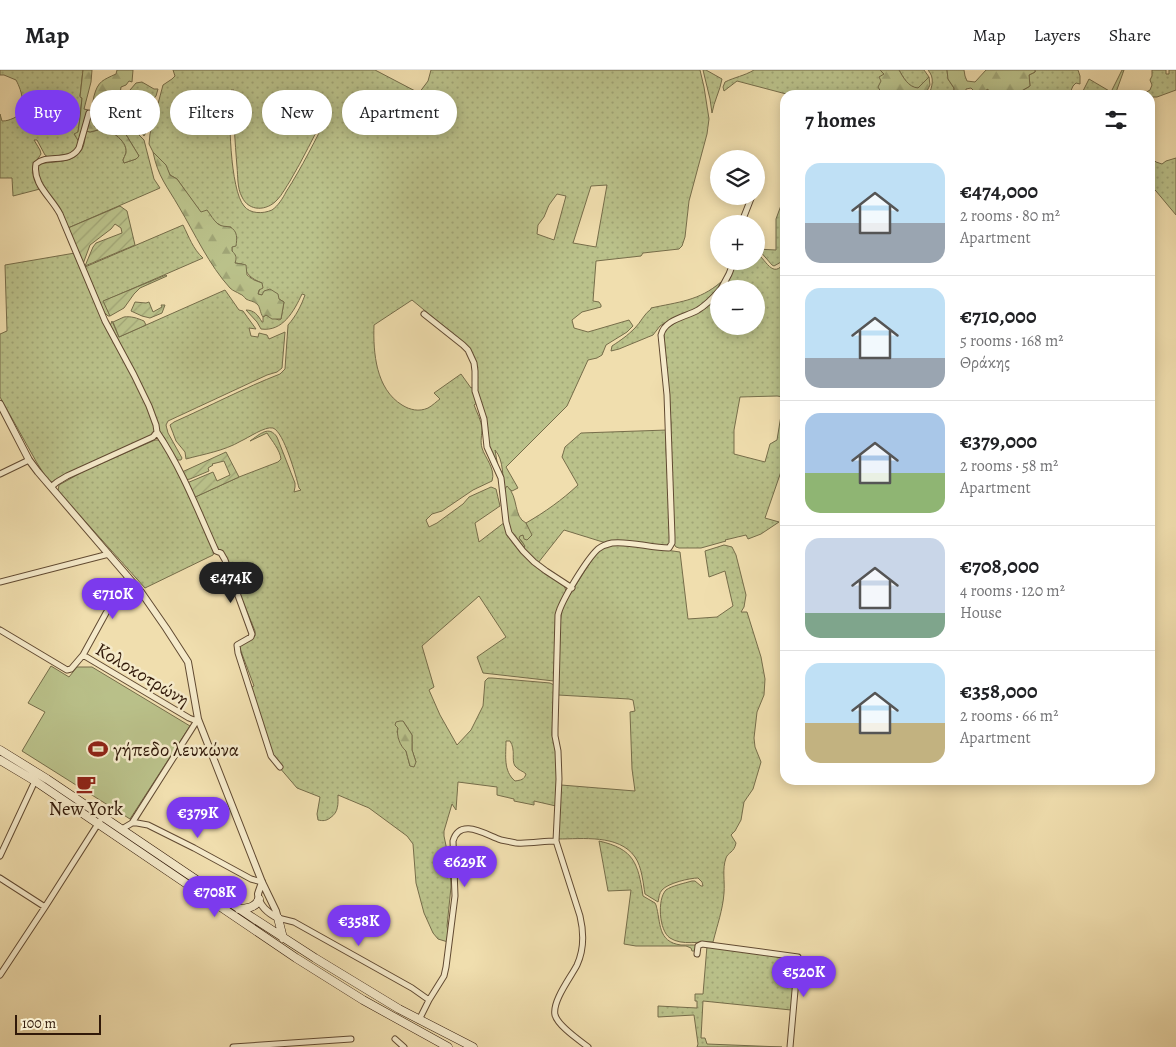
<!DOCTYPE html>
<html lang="en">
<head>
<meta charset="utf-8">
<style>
	:root { --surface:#fff; --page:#f6f6f6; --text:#202124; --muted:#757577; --line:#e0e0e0; --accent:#7c3aed }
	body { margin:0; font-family:Alegreya,serif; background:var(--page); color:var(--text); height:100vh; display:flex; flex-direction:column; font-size:19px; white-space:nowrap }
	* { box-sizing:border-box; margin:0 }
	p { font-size:16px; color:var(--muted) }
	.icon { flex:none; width:28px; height:28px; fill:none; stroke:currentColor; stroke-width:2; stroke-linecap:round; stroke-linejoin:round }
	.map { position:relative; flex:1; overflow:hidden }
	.panel { position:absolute; left:780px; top:20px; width:375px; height:695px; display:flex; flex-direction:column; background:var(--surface); border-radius:15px; box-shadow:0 2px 12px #0003 }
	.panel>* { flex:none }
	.guide { position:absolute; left:15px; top:20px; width:475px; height:45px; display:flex; gap:10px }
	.buttons { position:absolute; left:710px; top:80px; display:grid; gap:10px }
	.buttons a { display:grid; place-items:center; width:55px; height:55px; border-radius:50%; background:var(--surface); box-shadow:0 2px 12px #0003; font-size:25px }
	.scale { position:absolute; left:15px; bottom:12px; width:86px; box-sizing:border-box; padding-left:5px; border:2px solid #311909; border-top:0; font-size:14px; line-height:18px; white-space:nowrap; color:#311909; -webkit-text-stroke:4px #f5eaca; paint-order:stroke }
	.price { position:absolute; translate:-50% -42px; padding:0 11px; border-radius:18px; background:var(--accent); color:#fff; font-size:16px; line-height:32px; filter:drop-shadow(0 1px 2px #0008) }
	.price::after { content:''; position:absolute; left:50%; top:30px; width:15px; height:11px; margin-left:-8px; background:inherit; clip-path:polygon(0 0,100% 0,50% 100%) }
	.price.selected { background:#222; color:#fff }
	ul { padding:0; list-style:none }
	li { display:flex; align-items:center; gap:15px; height:125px; padding:0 25px }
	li+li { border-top:1px solid var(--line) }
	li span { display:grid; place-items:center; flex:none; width:140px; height:100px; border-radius:15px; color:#555 }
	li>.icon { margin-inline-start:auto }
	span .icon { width:60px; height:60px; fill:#fffc; stroke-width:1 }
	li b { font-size:21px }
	h2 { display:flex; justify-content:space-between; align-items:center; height:60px; padding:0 25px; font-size:21px }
	.chip { padding:0 18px; border-radius:22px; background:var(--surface); box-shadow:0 2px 12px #0003; font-size:18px; line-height:45px }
	.chip.selected { background:var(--accent); color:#fff }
	header { display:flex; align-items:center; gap:30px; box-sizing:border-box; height:70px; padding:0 25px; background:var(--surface); border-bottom:1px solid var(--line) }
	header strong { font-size:24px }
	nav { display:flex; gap:28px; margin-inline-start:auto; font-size:18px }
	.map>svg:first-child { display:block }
</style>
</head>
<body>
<header>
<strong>Map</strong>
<nav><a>Map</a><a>Layers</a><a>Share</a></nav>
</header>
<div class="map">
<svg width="1176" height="977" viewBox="0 0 1176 977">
	<defs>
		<pattern id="grass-dots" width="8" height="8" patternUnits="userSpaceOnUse" patternTransform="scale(1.25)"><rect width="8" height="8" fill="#bac18a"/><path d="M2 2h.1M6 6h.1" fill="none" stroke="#a0a576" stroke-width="1.8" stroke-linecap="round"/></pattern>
		<pattern id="forest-firs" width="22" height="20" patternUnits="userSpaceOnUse" patternTransform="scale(1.25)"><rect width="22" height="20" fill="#bac18a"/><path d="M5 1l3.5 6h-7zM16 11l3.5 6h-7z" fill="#a0a576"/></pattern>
		<pattern id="garden-furrows" width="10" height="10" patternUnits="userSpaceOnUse" patternTransform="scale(1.25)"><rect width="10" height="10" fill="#bac18a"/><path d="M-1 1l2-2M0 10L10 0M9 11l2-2" fill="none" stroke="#a0a576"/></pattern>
	</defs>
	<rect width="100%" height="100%" fill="#f0deae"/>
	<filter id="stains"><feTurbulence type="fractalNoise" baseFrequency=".004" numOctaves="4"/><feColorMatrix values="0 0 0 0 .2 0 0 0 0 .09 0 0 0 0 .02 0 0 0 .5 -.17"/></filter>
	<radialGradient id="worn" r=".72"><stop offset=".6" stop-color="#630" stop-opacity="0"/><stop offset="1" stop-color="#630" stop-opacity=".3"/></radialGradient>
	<path fill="url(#grass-dots)" stroke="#766d4a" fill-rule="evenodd" d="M0 0H83L80 26 82 28 80 48 78 62 79 72 76 80 69 84 48 87 45 85 37 70H34L40 80 41 84 35 93 40 119 13 126 12 108H0V44L2 51C7 51 9 50 14 48 28 41 22 21 16 10L4 5H0Z
		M173 0H375L419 23 428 11 431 0H700L704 17 709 49 707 64 689 131 685 167 682 176 679 179 643 183 641 186 596 191 593 231 599 232 601 235V237L582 242 572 250 574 258 588 262 629 250 633 256 627 262 606 275 602 285 597 288 588 290 567 336 506 397 518 418 512 421 507 417 503 422C503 409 504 390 495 380L498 397 490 383 477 324V298L474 287 464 273 412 230 374 255C373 283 376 319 402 335 410 340 419 342 428 338 432 336 437 331 440 329L434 323 461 304 471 318 473 317 477 333 474 335C477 343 481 350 482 358 482 365 480 371 482 378 485 388 496 399 492 411L473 420 442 441 432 444 426 450 429 457 437 453 463 434 469 427 491 417 496 419 500 436 475 453 479 472 505 452 523 484 539 499 564 515 566 521 561 531 555 609 554 611 483 603 477 587 506 567 479 526 422 576 434 617 429 620 440 645 457 675 471 660 483 636 485 611 488 608H492L550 613 554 615 552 665 555 675 557 688 556 736 534 731V735L514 731V729L497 725V717L458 712 456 740 452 734 444 761V766L450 795 451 817 447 856 449 865 448 872 438 869 433 863 424 843 416 813 413 774 407 766 369 738 338 725C338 734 339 742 330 748 326 751 323 751 318 750L317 744 320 727 297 718 273 690 250 618 254 616 239 576 255 566V561L230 500 218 479 193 428 239 407 278 392 281 389C280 380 272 371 267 363L250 371C260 364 269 355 277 367L295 413V417L294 422 301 420 299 418C296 406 284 362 273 358 265 356 248 368 241 371 224 381 204 384 186 389L185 382 176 371 170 355 174 352C210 336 244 318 280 304L285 299 288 255C296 246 301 236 305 225L302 224C294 241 283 262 261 259L257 252 246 240C254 240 258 245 262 252H263V247L266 245 279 250 281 249 284 232 279 229 258 224 262 213C250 208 248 205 242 194L235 193 232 181 231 157H223L201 143 177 109 170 105 165 95 153 82 149 74 150 64 163 15 172 9 175 6ZM231 20H234C233 46 235 71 237 97 238 106 237 118 242 127 249 142 267 141 277 130 282 125 286 117 290 111 303 89 314 66 326 43L328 45C315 71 302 97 286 122 283 128 278 136 272 140 263 144 250 144 244 136 230 120 228 42 231 20ZM607 115 596 177 573 173 591 116ZM557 124 566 126 554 170 537 164 538 155 544 147 549 135ZM403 651 412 665V680L416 692 410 696 406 681 397 662 398 658ZM506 671H510C516 680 511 690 515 696 518 700 523 701 526 704 524 710 521 710 515 711 503 701 506 685 506 671Z
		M703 0H706L722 9C720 21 714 31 712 43L710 29Z
		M754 0H880L884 4 889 25H790L737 11 724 21 723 17 725 12C735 7 744 6 754 0Z
		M899 0H924L929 7 918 19C908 17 903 7 899 0Z
		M928 0H947L948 9 954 18V25H929C932 16 935 8 928 0Z
		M1035 0H1078L1080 6V14L1076 13 1073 16 1069 25H1002V23H1018L1030 16 1029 5 1035 2Z
		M1122 0H1124L1115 25H1081L1089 9 1111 22Z
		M1152 0H1166V4H1169V0H1176V20L1157 27H1150V25H1144L1145 23 1150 20 1152 15 1150 10 1152 6Z
		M142 12 154 19H158L156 26 149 34 147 47 148 59 144 66 141 62 130 20 136 13Z
		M127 21 128 22 139 65 144 70 154 109 160 118 68 158C59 144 33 111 39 94 53 91 76 94 83 77 85 72 85 66 86 61L90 62 98 60 94 56 96 53H99C107 60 128 69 126 83 125 85 124 88 123 90L124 93 136 89 139 86 125 63 123 55 117 49 111 45 109 40V33C116 31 120 25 127 21Z
		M1150 86 1156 92 1162 94 1166 91 1176 88V145L1156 121 1150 115Z
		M783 130H785V183L782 184 781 192 774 196 772 195 759 180 756 179 776 180V149Z
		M183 155C189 167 193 179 203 188L104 231 110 246H108L104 242 85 197Z
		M75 183 142 325 156 360 153 365 54 413 48 410 37 393 0 327V264L7 261 5 195Z
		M756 183C765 187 773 212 785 191V390L765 448 779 452 761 464 748 469 746 465 725 470 726 471 701 478H679L676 477 674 474 670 378 671 354 664 265 665 260 719 223V256H756V219H723L738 191H756ZM777 326 784 327 777 370 770 374 765 392 734 384V360L740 327Z
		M721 212 715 223 701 237 668 251 660 256 653 265 619 279 611 281 612 276C621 270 627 266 635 258 641 252 644 244 651 239V238C678 232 699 231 721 212Z
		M225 220 239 240 243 241 256 259 249 258 251 266 258 267 259 263 267 265 269 269 285 262 282 298 277 302 267 305 168 351 166 355 168 363 182 388 181 390H176L164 367 159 363 110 256 112 251 119 267Z
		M667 360 666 379 671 468 669 475 666 476 606 473 564 460 538 493 523 479V473L519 468 520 465H523L524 467 527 456 526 453C545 442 562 430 578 415L562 387 565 377 581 363Z
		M155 370H159L176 396 215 480 213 485 145 518 58 421 59 415 84 401Z
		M622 474 680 482 688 549 717 547 733 536 725 501 709 507 705 481 724 475 732 477 736 485 746 525 744 537 741 542H747L761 587 765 609 764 625 757 642 754 668 755 677 761 692 753 719 744 732 741 750 735 761 731 765 736 773C734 783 728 782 726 788 722 799 725 811 724 823 723 839 717 856 713 872 700 871 682 876 670 868 659 861 657 829 666 820 671 816 685 813 692 811H695L701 816H703L702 812 698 808C690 808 668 813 662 820 659 823 659 828 658 832L645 824C643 813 642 797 635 787 619 764 582 769 558 769L561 715 635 721 632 699 630 642 635 641 633 630 629 629 558 625 560 554 562 539 569 526 593 488 599 480 610 475Z
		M599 771C634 779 638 793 643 826L655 833 656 835C661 852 657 872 681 875 687 875 692 875 697 875L696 881H692L691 878 686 876H636L624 874 631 820 608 821Z
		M707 876 794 888 795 890 791 940 703 931 701 968H705L707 974 782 977H697L698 974 694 945 658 947V936L697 938V931H695V924H703Z"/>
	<path fill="url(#forest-firs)" stroke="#766d4a" d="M83 0H92L91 12 84 39 88 40 79 72 74 64 78 62 80 48 82 28 80 27Z
		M117 0H133L132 12 129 11 126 15 121 17 120 24 124 27 119 43 114 42 112 37 113 32 109 33V40L111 45 117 49 123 55 125 63 139 86 136 89 124 93 123 90C124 88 125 85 126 83 128 69 107 60 99 53H96L94 56 98 58V60L90 62 86 61 91 42H92C92 36 93 31 94 26 98 11 103 10 116 4Z
		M880 0H899C903 7 908 17 918 18L929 7 930 15 925 25H889L888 23 881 22 878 17 881 11 879 7 884 4Z
		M947 0H964L965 6 967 11 975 12 986 0H1035V2L1029 5 1030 16 1018 23H1002V25H996L987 19 985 25 977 24 971 18 966 19V25H954V18L948 9Z
		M153 82 166 95 170 105 177 109 201 142 207 140C211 145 213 150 218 154 222 157 226 156 230 157 238 161 237 169 236 176L232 177V181C236 185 237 187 235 193L242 194 246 195 247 205 254 210 262 213 263 218 259 220 258 224 262 225 264 221 270 219 278 224 279 229 284 232 281 249H272L266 245 263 247C260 243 260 236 257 234 254 231 249 231 246 229 244 227 243 225 240 224 237 222 233 221 230 218 209 195 195 164 179 137 167 116 158 107 153 82Z
		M507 416C519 427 513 447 526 453L532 465 527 470 524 469 523 465 520 466 519 468 525 476 523 479 509 460 503 422Z
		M400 651H403L412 665V680L416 692 414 697 410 696 406 681C400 676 396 665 398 658L395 655 396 652Z"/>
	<path fill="url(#garden-furrows)" stroke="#766d4a" d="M120 136 127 141 135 175 85 196 93 177 96 173 122 163 121 158 115 154 111 159 90 175 83 194 68 158Z
		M166 205 167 206 140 218 134 224 124 238 110 246 103 231Z
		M135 232 146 233 149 232 153 242 162 237 161 235H165L162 243 150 248 142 246 131 241Z
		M124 247C131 246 137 248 144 251L146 255 119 267 113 252Z
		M226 382 239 407 193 428 187 413 213 402 217 411 230 405 224 391 212 394 213 395 208 398 209 401 190 409 185 410 182 402Z"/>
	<path fill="#bac18a" stroke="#766d4a" d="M51 596 69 607 77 597H92L190 656 130 749 22 681 45 642 28 633Z"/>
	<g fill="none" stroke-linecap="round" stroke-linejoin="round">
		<defs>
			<path id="minor" d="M741 154 752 126
				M721 219 729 204 734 191
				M424 244 463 275 468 280 474 293 475 301V321L484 349 487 377 501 408 506 452 509 463 523 481 534 492 546 501 572 518
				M157 362C182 399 198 441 216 481L221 483 225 490 252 564 251 567 237 575 238 583 271 686 280 697
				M0 404 29 390
				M51 417 57 412 67 406 153 367 157 362 156 355 149 336 134 305 105 251 60 144C52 128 32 114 36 94 48 83 69 95 79 78L89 43
				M0 512 109 484
				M0 560 67 600 71 599 83 585 189 648 194 650 198 649 132 753 122 759
				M83 585 106 543 128 507
				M132 753H137L148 755 194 778 251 809 262 812
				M0 786 35 711
				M0 808 45 837
				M278 848 294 852 412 918 429 930
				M697 884 698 876 702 874 798 887 790 977
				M0 905 45 837 103 746
				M419 950 429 930 444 906 446 897 455 826 453 771C460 747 486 765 501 770 506 771 511 772 516 773 529 774 543 771 556 771
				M395 969 404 977
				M233 977 351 969
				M588 977C579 970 558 956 555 945 552 931 571 907 577 895 584 880 584 863 580 846L556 771 559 709 558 681 555 666V659L558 545C561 531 587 489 598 479 602 476 607 474 612 473 631 471 650 478 669 478L672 473V467L667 325 661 265C665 249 686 247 698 240 706 235 713 228 719 221"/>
			<path id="tertiary" d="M0 334 29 390 38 402 141 522 166 558 188 592 198 649 262 812 276 841 278 848
				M262 812C261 816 259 820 258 824 258 835 269 844 278 848"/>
			<path id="secondary" d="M0 680 47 709 250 846 315 888 399 939 473 977
				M0 690 35 711 296 888 363 930 448 977
				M239 839C247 838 256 838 259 829
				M278 848 283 868"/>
		</defs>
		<use href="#minor" stroke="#614a32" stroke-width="7"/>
		<use href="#tertiary" stroke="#614a32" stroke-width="8"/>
		<use href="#secondary" stroke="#311909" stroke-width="9"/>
		<use href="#minor" stroke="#f5eaca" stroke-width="5"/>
		<use href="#tertiary" stroke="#f5eaca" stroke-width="6"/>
		<use href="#secondary" stroke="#f5eaca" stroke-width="8"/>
	</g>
	<defs>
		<symbol id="stadium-bare" viewBox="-9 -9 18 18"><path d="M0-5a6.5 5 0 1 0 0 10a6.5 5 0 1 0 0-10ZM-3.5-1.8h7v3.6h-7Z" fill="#8f2418" stroke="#f5eaca" stroke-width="2.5" paint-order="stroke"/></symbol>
		<symbol id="cafe-bare" viewBox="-9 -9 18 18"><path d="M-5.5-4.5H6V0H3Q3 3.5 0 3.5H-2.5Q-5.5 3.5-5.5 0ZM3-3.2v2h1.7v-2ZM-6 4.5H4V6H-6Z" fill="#8f2418" stroke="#f5eaca" stroke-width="2.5" paint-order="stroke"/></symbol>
	</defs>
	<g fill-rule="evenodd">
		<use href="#stadium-bare" x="84" y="665" width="28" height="28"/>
		<use href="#cafe-bare" x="72" y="700" width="28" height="28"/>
	</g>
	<g text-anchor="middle" stroke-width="5" stroke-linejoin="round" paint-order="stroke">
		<g font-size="19" fill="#311909" stroke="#f5eaca">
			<text transform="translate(143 604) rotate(31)" y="7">Κολοκοτρώνη</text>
		</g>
		<g font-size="19" fill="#311909" stroke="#f5eaca" text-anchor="start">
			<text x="113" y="686">γήπεδο λευκώνα</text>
			<text x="86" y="745" text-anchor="middle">New York</text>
		</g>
	</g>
	<rect width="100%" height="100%" filter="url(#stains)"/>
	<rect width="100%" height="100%" fill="url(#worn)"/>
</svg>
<div class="buttons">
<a><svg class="icon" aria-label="layers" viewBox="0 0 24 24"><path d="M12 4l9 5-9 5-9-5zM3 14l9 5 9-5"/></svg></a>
<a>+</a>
<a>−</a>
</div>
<div class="scale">100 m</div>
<b class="price selected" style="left:231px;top:534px">€474K</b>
<b class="price" style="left:113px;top:550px">€710K</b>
<b class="price" style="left:198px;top:769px">€379K</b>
<b class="price" style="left:465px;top:818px">€629K</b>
<b class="price" style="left:215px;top:848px">€708K</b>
<b class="price" style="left:359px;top:877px">€358K</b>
<b class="price" style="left:804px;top:928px">€520K</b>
<div class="guide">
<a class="chip selected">Buy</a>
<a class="chip">Rent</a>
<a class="chip">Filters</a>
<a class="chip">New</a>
<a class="chip">Apartment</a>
</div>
<section class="panel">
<h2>7 homes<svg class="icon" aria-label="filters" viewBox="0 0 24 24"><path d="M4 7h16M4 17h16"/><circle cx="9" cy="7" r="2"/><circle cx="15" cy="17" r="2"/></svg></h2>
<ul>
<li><span style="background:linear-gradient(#bfe0f5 60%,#9aa5b1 0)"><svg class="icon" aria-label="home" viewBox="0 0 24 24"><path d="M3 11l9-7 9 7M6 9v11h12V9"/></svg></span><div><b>€474,000</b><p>2 rooms · 80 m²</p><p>Apartment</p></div></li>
<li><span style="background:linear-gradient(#bfe0f5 70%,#9aa5b1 0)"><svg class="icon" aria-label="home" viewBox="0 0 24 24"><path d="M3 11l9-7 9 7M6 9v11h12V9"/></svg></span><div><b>€710,000</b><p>5 rooms · 168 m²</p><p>Θράκης</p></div></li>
<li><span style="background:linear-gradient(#a9c7e8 60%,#8fb573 0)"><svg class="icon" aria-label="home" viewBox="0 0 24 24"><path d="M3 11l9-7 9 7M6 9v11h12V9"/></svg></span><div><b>€379,000</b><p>2 rooms · 58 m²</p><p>Apartment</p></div></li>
<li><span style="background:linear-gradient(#c9d6e8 75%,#7fa58c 0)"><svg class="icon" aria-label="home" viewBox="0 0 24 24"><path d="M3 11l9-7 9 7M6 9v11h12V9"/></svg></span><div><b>€708,000</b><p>4 rooms · 120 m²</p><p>House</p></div></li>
<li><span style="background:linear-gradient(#bfe0f5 60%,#c2b280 0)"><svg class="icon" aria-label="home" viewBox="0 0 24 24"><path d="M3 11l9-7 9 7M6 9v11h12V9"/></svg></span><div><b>€358,000</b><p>2 rooms · 66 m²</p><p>Apartment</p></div></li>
</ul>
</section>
</div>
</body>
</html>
